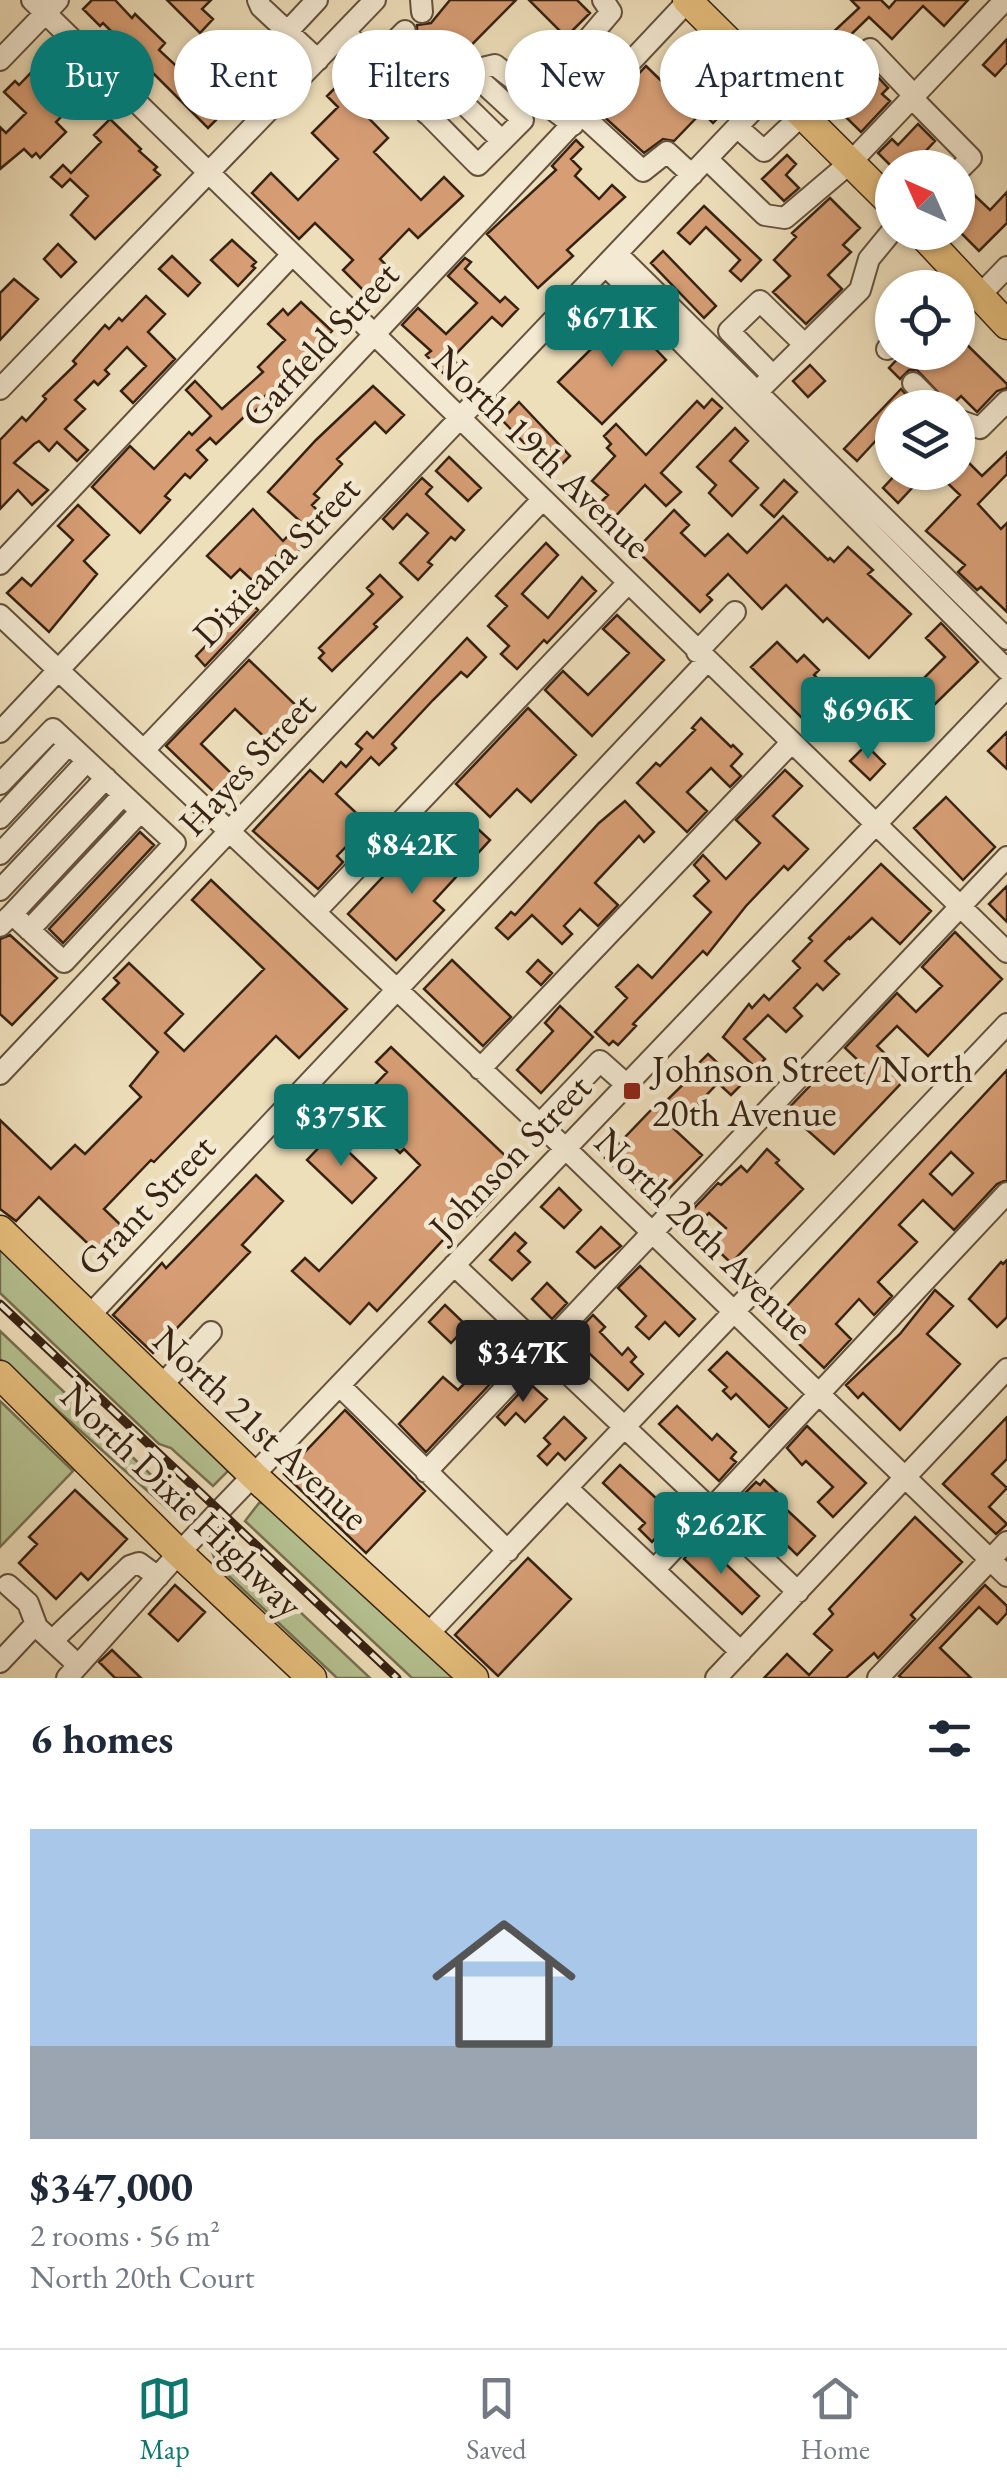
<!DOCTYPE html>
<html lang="en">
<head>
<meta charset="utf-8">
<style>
	:root { --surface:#fff; --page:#f6f6f7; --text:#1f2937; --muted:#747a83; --line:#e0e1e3; --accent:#0f766e }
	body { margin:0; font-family:"EB Garamond",serif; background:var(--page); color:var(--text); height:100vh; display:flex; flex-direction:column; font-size:38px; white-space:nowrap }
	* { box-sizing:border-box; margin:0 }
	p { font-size:32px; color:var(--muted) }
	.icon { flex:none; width:55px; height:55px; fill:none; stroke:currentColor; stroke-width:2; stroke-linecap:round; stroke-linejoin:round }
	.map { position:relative; height:1678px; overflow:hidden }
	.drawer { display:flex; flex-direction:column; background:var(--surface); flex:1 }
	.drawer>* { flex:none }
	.top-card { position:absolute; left:30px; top:30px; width:948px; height:90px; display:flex; gap:20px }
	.needle { width:65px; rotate:315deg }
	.controls { position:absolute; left:875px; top:150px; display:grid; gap:20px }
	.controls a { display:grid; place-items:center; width:100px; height:100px; border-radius:50%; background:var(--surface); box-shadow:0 2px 8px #0004; font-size:50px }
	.price { position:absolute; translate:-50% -85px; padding:0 22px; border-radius:10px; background:var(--accent); color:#fff; font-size:32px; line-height:65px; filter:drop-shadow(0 2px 5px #0008) }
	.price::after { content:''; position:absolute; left:50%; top:60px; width:30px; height:22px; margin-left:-15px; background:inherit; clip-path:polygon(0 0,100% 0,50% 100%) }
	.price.on { background:#222; color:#fff }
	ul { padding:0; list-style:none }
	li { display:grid; align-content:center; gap:20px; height:530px; padding:0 30px }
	li span { display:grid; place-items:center; height:310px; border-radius:0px; color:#555 }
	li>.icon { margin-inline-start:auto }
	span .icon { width:180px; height:180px; fill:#fffc; stroke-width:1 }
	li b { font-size:42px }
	h2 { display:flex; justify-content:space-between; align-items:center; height:120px; padding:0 30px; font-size:42px }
	.pill { padding:0 35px; border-radius:45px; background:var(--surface); box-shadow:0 2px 8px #0004; font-size:35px; line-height:90px }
	.pill.on { background:var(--accent); color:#fff }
	.dock { display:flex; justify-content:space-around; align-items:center; height:140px; border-top:2px solid var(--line); background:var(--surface); font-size:28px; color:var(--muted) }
	.dock a { display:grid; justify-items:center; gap:5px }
	.dock .on { color:var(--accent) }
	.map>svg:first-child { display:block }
</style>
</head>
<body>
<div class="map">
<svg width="1007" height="1678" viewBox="0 0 1007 1678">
	<rect width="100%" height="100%" fill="#eedfbb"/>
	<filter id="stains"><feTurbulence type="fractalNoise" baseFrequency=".002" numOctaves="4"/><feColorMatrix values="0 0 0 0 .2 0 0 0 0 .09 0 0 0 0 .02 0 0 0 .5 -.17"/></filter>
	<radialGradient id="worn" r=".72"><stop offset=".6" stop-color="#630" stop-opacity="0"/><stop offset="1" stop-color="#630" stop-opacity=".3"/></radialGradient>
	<path fill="#b6c292" stroke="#767252" stroke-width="2.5" d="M0 1247 228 1464V1471L213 1486 171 1448 159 1444 0 1293Z
		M0 1331 189 1511 181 1518 171 1512 0 1359Z
		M0 1401 73 1471 0 1547Z
		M259 1503H266L457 1678H412L245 1521Z
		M225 1541 370 1678H337L217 1565 212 1552Z"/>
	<path fill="#d79e75" stroke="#362213" stroke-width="2.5" fill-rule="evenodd" d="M92 0H115L132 18 135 14 165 43 159 50 201 89 238 51 232 46 242 37 269 62 255 77 252 73 219 107 224 112 208 128 103 23 100 26 83 9Z
		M167 0H211L202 9 213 19 200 33Z
		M450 0H516L425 92 397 64 417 43V25L431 23Z
		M529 0H577L590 13 566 37Z
		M851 0H881L889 8 896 0H968L944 26 923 6 892 39 869 17 836 49 868 81 875 74 888 88 882 94 890 101 861 132 810 82 826 65 813 51 859 8Z
		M1007 39V63L995 76 983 65Z
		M46 57 84 94 56 122 66 132 40 158 36 153 32 157 24 149 0 169V127L6 133 26 113 4 92 15 81 19 85Z
		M646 66 682 101 702 80 714 92 722 84 737 98 713 123 702 112 674 141 663 139 644 153 601 114Z
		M342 81 361 99 355 104 388 138 374 152 421 200 444 177 463 196 418 238 409 229 380 259 391 270 367 294 343 270 353 260 315 223 299 239 252 193 271 173 298 200 338 159 312 133 338 107 327 96Z
		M110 119 141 149 139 151 157 167 154 170 160 175 95 239 71 215 88 196 70 179 62 187 51 177 63 165 71 173 101 142 94 135Z
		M918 124 935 141 923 154 929 160 922 168H893L878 153 892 139 898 145Z
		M576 140 583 147 571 159 581 169 575 176 599 199 612 185 625 197 567 250 573 256 538 288 487 234 556 170 552 166Z
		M787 155 796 164 786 175 799 188 784 201 762 179Z
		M970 191 990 210 1007 192V223L979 251 958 230V204Z
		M830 198 860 228 843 245 851 252 828 275 842 289 806 324 773 292 790 276 774 260 796 237 792 233Z
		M704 206 761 260 741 281 730 271 740 260 706 227 690 244 678 233Z
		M232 240 256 262 252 266 255 268 238 286 211 260Z
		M58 244 76 262 61 277 44 259Z
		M663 251 716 306 704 318 651 263Z
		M172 256 200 283 188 296 159 269Z
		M465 258 471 262 465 269 500 302 505 297 518 309 502 326 492 317 452 358 459 366 447 377 426 355 431 351 402 325 418 308 446 334 477 303 448 276Z
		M14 279 38 299 0 340V293Z
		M146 296 165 314 148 332 175 359 133 403 121 391 146 366 127 347 105 370 109 374 98 385 94 381 75 400 85 409 65 429 88 450 77 461 57 442 49 451 39 441 34 444 14 463 48 490 32 505 18 490 0 509V440L22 417 26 421 46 399 43 396 76 364 73 361 105 325 109 329 119 318 122 321Z
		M301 302 332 331 265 396 268 399 248 418 246 415 216 444 210 438 197 450 207 460 190 478 185 474 165 496 170 500 140 533 92 487 130 446 154 469 189 432 192 435 211 416 186 390 195 381 222 409 263 372 258 367 285 340 268 324 283 309 288 315Z
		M624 316 666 360 602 424 558 382Z
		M958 336 1007 384V388L997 391 977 412 961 396 951 406 917 370H909L900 379 889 368 904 352H958Z
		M810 365 825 381 808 397 793 381Z
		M373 386 404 415 386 433 375 422 337 459 342 464 314 494 319 498 312 505 331 524 318 537 315 535 288 562 279 553 253 581 240 569 231 578 207 556 253 509 283 541 301 522 268 492 316 440Z
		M901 389 918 408H892V423L857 461 844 449Z
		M712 399 722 408 661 473 681 492 666 506 645 485 610 522 595 508 608 495 592 481 615 456 607 448 611 444 604 436 616 424 646 455 697 401 704 408Z
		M519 402 570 456 553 473 502 420Z
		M735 428 748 441 730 461 758 488 732 516 709 493 716 485 697 467Z
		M958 452 982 476 1007 452V474L978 504 1001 529 1007 523V612L981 587 977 590 958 572 965 565 926 531 960 495 936 472H958Z
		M449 457 481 488 468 501 436 471Z
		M898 472H927L898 503 883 488Z
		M422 478 432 487 426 494 464 530 455 540 451 537 428 562 432 565 418 580 400 563 428 533 407 514 393 529 383 519Z
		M784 480 797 492 774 517 761 505Z
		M78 505 109 535 84 561 97 574 49 632 7 593 22 578 31 586 73 540 58 526Z
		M674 510 689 525 681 533 705 556 728 534 747 553 783 516 828 560 830 558 834 562 848 547 873 570 868 574 911 614 869 658 827 618 823 622 786 585 762 609 728 574 707 595 712 600 700 612 636 550Z
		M546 543 558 555 522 594 548 618 582 577 596 591 547 643 544 640 517 669 501 654 509 646 488 626 507 606 496 596Z
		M380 575 402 597 374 624 377 627 332 671 319 658 324 653 319 648 373 594 367 588Z
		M249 601 258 610 205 666 196 656Z
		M617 615 664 660 592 736 545 690 563 671 588 695 629 653 603 629Z
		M941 623 978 662 930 709 911 691 945 657 926 638Z
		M467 638 486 657 467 677 461 672 433 700 392 744 396 748 379 765 371 757 336 794 368 824 337 856 343 862 318 889 253 831 310 770 323 782 341 762 346 767 362 749 356 744 367 732 373 738Z
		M777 642 797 662 804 655 819 670 814 675 834 694 807 723 751 667Z
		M249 660 309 718 278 750 235 709 201 744 233 775 216 794 166 746Z
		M528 708 576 755 531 802 517 789 490 817 456 784Z
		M701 718 731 747 733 745 742 754 731 766 741 776 730 787 711 768 687 792 707 811 687 832 637 783 656 763 660 766 695 730 692 728Z
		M1007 732V769L988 751Z
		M866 745 885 764 870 780 850 761Z
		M785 770 802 786 773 816 808 849 788 870 784 866 746 906 707 955 703 951 633 1024 636 1026 618 1045 613 1041 609 1045 595 1032 627 998 616 987 638 965 652 978 711 912 694 896 709 881 694 865 703 855 726 879 760 843 736 820Z
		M946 797 995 847 963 880 914 828Z
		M625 801 654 832 644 842 639 836 595 883 618 905 598 926 580 909 564 926 572 934 562 944 532 915 508 939 496 928 511 912 515 915 599 823Z
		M479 830 490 840 434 901 444 910 396 960 348 914 395 864 409 877 444 840 457 853Z
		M140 832 154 845 63 943 49 929Z
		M881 864 931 911 900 944 872 918 850 939 849 937 825 961 839 974 823 990 817 984 794 1008 802 1016 786 1032 768 1015 744 1039 765 1059 756 1068 723 1037 749 1004 752 1008 764 995 769 1000 800 968 793 961 812 941 809 938Z
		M211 880 347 1009 299 1058 276 1036 154 1162 151 1160 104 1209 128 1232 103 1258 39 1197 16 1221 0 1209V1120L51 1169 75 1145 85 1154 141 1097 130 1086 158 1052 103 999 119 983 114 978 129 963 183 1014 165 1033 184 1051 264 969 192 900Z
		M1007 886V922L989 904Z
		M955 932 1002 979 928 1056 897 1026 877 1046 908 1076 834 1154 786 1111 828 1067 844 1083 862 1064 845 1048 897 993 916 1012 942 986 922 967Z
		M10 935 57 978 12 1025 0 1014V939Z
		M452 960 511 1017 483 1046 424 989Z
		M538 960 552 973 541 985 527 972Z
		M560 1006 593 1037 541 1093 517 1070 553 1031 545 1023Z
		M391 1047 515 1165 491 1190 496 1195 476 1216 471 1210 377 1311 369 1303 350 1324 292 1271 305 1258 319 1271 420 1165 404 1149 400 1153 353 1108 387 1072 376 1062Z
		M708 1054 741 1085 731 1095 718 1083 674 1129 702 1155 653 1205 605 1158 653 1108 656 1111 701 1067 698 1064Z
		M1007 1070V1180L997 1184 954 1230 923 1200 899 1225 917 1242 878 1282 892 1296 874 1315 859 1299 836 1324 851 1339 824 1368 774 1320ZM951 1152 973 1173 952 1195 930 1174Z
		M331 1135 376 1178 352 1203 307 1160Z
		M767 1149 779 1160 776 1163 803 1189 731 1263 711 1244 726 1228 709 1213 686 1235 677 1226 718 1183 721 1185 741 1166 747 1172Z
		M256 1175 283 1201 242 1245 250 1252 153 1353 113 1315 162 1263 166 1268Z
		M559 1188 581 1210 564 1228 541 1207Z
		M601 1227 621 1246 595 1268 577 1252Z
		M515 1233 526 1243 518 1251 530 1262 512 1280 490 1260Z
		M1007 1260V1317L997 1327 969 1299 1001 1262 1003 1264Z
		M640 1266 695 1319 679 1336 665 1322 649 1339 636 1327 646 1316 618 1288Z
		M547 1283 567 1303 552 1319 532 1299Z
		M935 1290 953 1306 927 1334 960 1364 900 1430 863 1393 858 1398 846 1385 900 1334Z
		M445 1305 467 1326 451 1343 429 1322Z
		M593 1315 605 1327 600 1332 622 1355 628 1348 636 1357 631 1362 643 1374 628 1390 572 1337Z
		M490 1347 508 1365 426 1452 399 1424 443 1377 458 1390 476 1372 471 1367Z
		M727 1352 787 1408 769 1427 736 1394 731 1399 723 1391 727 1387 709 1370Z
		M529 1383 547 1399 525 1422 516 1413 505 1425 497 1417Z
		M677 1406 712 1440 717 1434 736 1452 731 1458 736 1462 719 1481 659 1424Z
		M345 1410 425 1491 366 1553 284 1474Z
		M564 1417 586 1438 565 1460 558 1453 547 1465 538 1456 550 1444 544 1438Z
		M1007 1417V1459L992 1474 1007 1488 989 1507 1007 1524 996 1534 943 1484Z
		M807 1426 866 1483 833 1517 818 1502 833 1487 806 1461 802 1465 787 1448Z
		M620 1465 681 1521 664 1540 658 1535 652 1542 639 1529 645 1523 603 1483Z
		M764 1480 777 1492 773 1497 815 1536 797 1555 739 1499 756 1482 760 1485Z
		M75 1490 127 1539 88 1580 81 1573 56 1599 19 1563 37 1544 29 1537Z
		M915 1517 962 1562 911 1615 915 1619 878 1658 874 1653 846 1678H764L787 1654 809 1675 832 1650 814 1634 833 1614 829 1609Z
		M701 1540 759 1596 742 1614 684 1559Z
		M528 1558 571 1599 498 1676 455 1635Z
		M175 1585 205 1612 178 1641 149 1614Z
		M985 1585 1007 1606V1613L997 1624 979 1607 940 1648 971 1678H902L899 1676Z
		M112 1650 141 1678H115L99 1662Z"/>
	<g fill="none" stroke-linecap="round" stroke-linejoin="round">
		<defs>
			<path id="minor" d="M32 0 1007 952
				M258 0 261 7 318 60
				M421 0 422 12
				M287 32 317 0
				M344 32C391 75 434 121 478 165L523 120 470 71 427 114
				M870 49 908 89 912 98 971 158 958 171
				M0 60 58 0
				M375 61 405 31
				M470 71 495 65 573 125
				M450 90 502 141
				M596 100 565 72 566 65 611 12 603 0
				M582 115 643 171 667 152 692 175
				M737 127 764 151 802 115
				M707 159 765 215 785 218 851 162 1005 0
				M617 254 1007 639
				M606 266 1007 670
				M979 296 1007 267
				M887 349 892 343
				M772 375 729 331 760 301 804 344
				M913 383 938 408
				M0 389 375 0
				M749 400 860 290 869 259 892 231
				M958 420 980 428 1007 401
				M0 564 291 256
				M0 615 566 1149 1007 1576
				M697 652 735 612
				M0 732 688 1
				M144 750 775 87
				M0 784 53 729 175 843 64 962 12 914 0 926
				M0 818 69 744
				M0 854 87 761
				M0 890 106 778
				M315 912 627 584
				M12 914 123 795
				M29 930 141 811
				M480 1069 791 743
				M0 1074 542 500
				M540 1124 600 1061 627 1085
				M454 1265 798 1592
				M89 1316 707 661
				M161 1386 211 1332
				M340 1386 508 1551
				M426 1472 1007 857
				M568 1489 741 1652
				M654 1570 1007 1193
				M8 1585 28 1603 37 1627
				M428 1634 1007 1024
				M53 1640 130 1566 139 1563 158 1577
				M0 1662 31 1629 37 1627 78 1665
				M67 1678 179 1553 1007 687
				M716 1678 1007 1369
				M878 1678 1007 1542"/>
			<path id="major" d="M687 0 892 204
				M920 232 1007 325
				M0 1230 255 1477 474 1678
				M0 1375 179 1553 312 1678"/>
		</defs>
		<use href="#minor" stroke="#64513d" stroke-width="24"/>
		<use href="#major" stroke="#362213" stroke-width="31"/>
		<use href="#minor" stroke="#f4ead3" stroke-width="20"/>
		<use href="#major" stroke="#e7c07e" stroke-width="28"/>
		<defs>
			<path id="rail" d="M0 1304 397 1678"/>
		</defs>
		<use href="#rail" stroke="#362213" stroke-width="9"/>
		<use href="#rail" stroke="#f4ead3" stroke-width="5" stroke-dasharray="15" stroke-linecap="butt"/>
	</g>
	<rect fill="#8f2418" stroke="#f4ead3" stroke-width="4" x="622" y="1081" width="20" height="20" rx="5"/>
	<g text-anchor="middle" stroke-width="9" stroke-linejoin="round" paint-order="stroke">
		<g font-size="38" fill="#362213" stroke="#f4ead3">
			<text transform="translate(320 344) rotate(-47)" y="13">Garfield Street</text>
			<text transform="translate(542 452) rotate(44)" y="13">North 19th Avenue</text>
			<text transform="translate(276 561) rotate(-46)" y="13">Dixieana Street</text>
			<text transform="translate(247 764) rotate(-47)" y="13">Hayes Street</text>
			<text transform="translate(510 1157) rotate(-46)" y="13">Johnson Street</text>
			<text transform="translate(146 1205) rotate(-46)" y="13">Grant Street</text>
			<text transform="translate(704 1234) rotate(44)" y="13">North 20th Avenue</text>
			<text transform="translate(261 1428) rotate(43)" y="13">North 21st Avenue</text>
			<text transform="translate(182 1500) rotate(44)" y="13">North Dixie Highway</text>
		</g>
		<g font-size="38" fill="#362213" stroke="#f4ead3" text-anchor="start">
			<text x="652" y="1082">Johnson Street/North<tspan x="652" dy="44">20th Avenue</tspan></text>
		</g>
	</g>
	<rect width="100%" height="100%" filter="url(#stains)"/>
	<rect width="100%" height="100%" fill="url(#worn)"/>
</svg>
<div class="controls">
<a><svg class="needle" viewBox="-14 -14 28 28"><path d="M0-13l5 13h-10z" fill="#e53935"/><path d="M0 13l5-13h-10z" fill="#747a83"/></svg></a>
<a><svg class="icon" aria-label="locate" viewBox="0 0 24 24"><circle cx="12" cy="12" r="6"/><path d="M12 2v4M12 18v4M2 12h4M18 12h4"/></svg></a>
<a><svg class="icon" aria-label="layers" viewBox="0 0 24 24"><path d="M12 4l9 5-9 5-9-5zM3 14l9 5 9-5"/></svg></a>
</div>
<b class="price" style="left:612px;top:370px">$671K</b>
<b class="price" style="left:868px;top:762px">$696K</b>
<b class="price" style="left:412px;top:897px">$842K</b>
<b class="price" style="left:341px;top:1169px">$375K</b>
<b class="price on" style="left:523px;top:1405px">$347K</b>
<b class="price" style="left:721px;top:1577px">$262K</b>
<div class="top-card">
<a class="pill on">Buy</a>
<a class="pill">Rent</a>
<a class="pill">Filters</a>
<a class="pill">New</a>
<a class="pill">Apartment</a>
</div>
</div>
<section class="drawer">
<h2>6 homes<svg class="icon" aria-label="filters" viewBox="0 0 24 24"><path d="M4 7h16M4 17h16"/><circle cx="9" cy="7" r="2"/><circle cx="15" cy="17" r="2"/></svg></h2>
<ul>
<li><span style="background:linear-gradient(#a9c7e8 70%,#9aa5b1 0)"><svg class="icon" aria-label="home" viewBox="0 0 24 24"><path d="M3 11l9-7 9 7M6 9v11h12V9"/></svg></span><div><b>$347,000</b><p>2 rooms · 56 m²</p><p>North 20th Court</p></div></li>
</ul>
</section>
<nav class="dock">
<a class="on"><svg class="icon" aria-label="map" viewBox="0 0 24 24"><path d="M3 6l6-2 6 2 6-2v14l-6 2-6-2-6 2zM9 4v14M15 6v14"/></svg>Map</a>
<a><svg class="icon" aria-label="saved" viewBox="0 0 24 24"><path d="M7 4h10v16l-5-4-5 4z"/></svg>Saved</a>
<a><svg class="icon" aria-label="home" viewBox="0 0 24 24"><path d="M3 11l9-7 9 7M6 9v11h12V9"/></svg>Home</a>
</nav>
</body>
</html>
